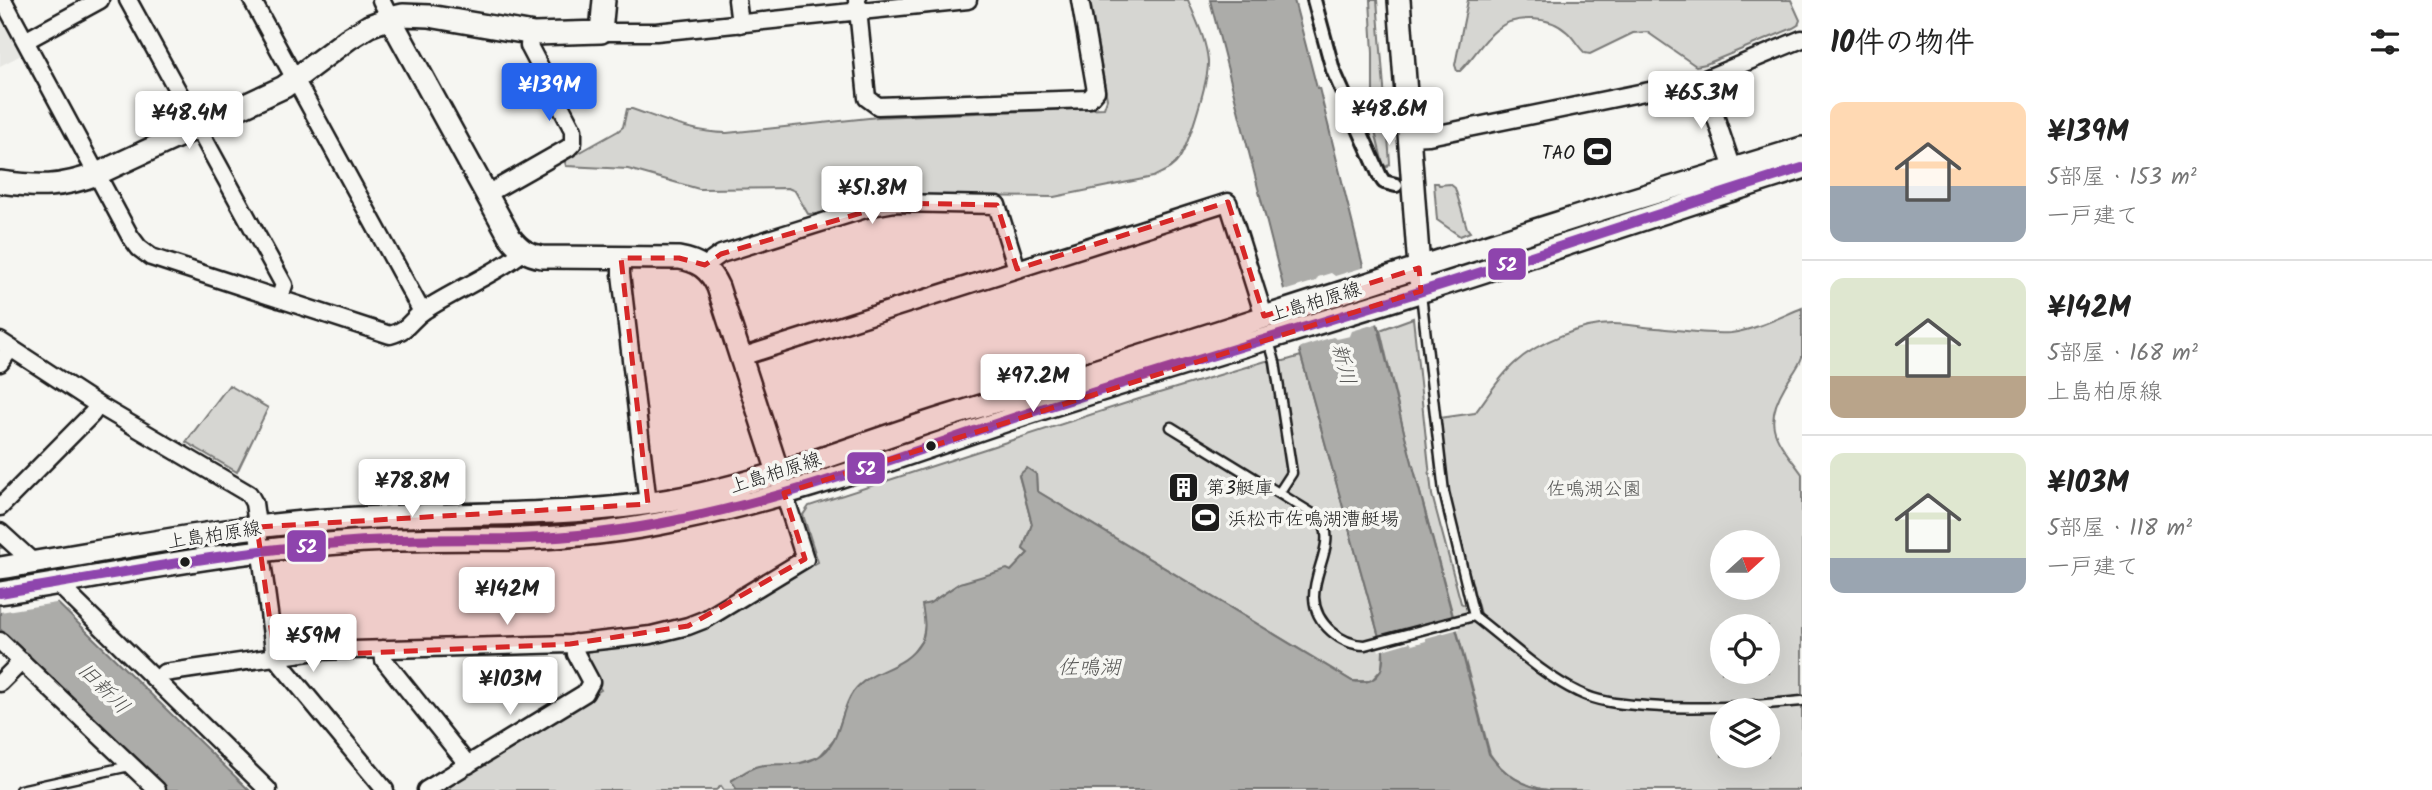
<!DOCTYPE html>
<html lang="ja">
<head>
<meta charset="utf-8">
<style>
	:root { --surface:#fff; --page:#f2f2f2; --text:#222; --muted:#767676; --line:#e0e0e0; --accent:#2563eb }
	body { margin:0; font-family:Kalam,"Klee One",sans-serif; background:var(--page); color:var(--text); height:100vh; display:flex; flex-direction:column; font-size:26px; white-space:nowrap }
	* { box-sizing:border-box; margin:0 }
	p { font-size:23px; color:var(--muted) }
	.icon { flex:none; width:38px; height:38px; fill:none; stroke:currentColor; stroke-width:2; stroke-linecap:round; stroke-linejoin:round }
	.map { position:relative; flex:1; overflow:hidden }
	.panel { display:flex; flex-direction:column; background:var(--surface); width:630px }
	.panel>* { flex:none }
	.needle { width:46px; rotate:69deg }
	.fabs { position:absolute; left:1710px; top:530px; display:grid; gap:14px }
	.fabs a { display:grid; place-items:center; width:70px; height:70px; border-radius:50%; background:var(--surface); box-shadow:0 7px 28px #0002; font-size:35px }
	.price { position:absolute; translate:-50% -60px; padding:0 16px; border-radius:7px; background:#fff; color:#222; font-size:23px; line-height:46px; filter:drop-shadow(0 2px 4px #0008) }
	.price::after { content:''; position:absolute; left:50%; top:42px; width:21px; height:16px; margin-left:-10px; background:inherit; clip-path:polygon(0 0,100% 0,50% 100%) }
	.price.selected { background:var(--accent); color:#fff }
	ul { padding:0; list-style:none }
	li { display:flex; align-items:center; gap:21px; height:175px; padding:0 28px }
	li+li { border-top:2px solid var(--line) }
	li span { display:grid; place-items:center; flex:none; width:196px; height:140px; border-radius:14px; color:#555 }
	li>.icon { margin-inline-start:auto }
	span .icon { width:84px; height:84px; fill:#fffc; stroke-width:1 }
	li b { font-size:30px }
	h2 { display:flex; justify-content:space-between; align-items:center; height:84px; padding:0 28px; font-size:30px }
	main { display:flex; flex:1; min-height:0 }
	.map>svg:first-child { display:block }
</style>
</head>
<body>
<main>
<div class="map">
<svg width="1802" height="790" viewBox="0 0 1802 790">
	<rect width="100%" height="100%" fill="#f6f6f2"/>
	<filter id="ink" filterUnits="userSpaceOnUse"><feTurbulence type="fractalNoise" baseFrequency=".0143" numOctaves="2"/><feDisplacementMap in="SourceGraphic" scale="14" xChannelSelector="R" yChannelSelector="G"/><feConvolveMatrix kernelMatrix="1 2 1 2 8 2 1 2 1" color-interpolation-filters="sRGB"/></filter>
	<g filter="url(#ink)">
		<path fill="#e6e6e2" d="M0 12 23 54 0 66Z"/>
		<path fill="#d6d6d2" stroke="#797977" stroke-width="2" fill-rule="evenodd" d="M1090 0H1188C1196 20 1206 39 1208 61 1209 79 1189 144 1179 159 1173 169 1162 172 1153 177L1054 197 882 195 817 214H808L795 191 788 188 699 189 628 169 566 166 565 162 568 159 618 131 623 127 627 109H632C664 120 694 133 727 133L878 117 1104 108 1107 99Z
			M1370 0H1377L1390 163 1387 167 1383 164 1373 123V53Z
			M1468 0H1791L1800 20 1798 25 1793 28 1706 64 1696 66 1647 32 1633 33 1590 54 1585 53C1578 47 1574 38 1567 32 1550 16 1514 14 1496 30 1482 41 1473 59 1460 71H1457L1455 65Z
			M1434 183H1438L1439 185 1450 184 1455 188 1467 228 1470 232 1460 236 1437 220Z
			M1802 308C1802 321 1802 345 1802 357 1799 367 1790 377 1785 386 1761 427 1777 439 1802 474V790H1548C1524 787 1503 774 1490 754L1405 436 1380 330 1413 318 1432 495 1461 603 1480 614 1446 485 1439 418 1475 413C1488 396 1499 377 1515 363 1538 342 1582 324 1613 324 1628 324 1642 327 1656 328 1681 330 1707 335 1731 333 1755 330 1780 317 1802 308ZM1722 542H1768V588H1722ZM1722 626H1768V672H1722ZM1722 710H1768V756H1722Z
			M1301 356 1383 651 1382 669 1371 681H1352L1037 491 1036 474 1019 476 1032 524 1023 549 1028 553 1010 572 960 583 930 603 922 640 910 657 844 712 835 739 819 757 794 765H768L732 780 737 790H724L721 786 716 790H436L601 690 583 661 587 650 715 622 818 562 803 515 809 506 1139 399 1266 361H1284Z
			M229 385 268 408 237 472 186 442Z"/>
		<path fill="#acaca9" stroke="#727271" stroke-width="2" d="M1210 0H1294L1317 88H1319L1405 436 1489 754C1503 774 1524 787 1548 790H737L731 781C739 776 747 770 755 767 775 760 795 770 818 757 842 744 839 711 853 692 872 667 904 671 921 642 927 630 924 617 922 605L930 603 960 583 1007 569 1011 571 1028 553 1023 549 1032 524 1019 475 1027 468 1036 474 1037 491 1352 681C1375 686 1385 673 1383 651L1301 356Z
			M0 547 249 790H167L0 629Z"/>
		<path fill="#f6f6f2" d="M1368 266 1382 322 1352 331 1350 336 1337 339 1333 337 1301 347 1297 352 1280 289 1287 290 1316 281 1318 277 1331 273 1335 276Z
			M6 548 62 602 0 612V549Z
			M1455 615 1459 629 1426 638V641L1412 645 1410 642 1379 651 1375 638Z"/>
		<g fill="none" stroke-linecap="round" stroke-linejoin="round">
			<defs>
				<path id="service" d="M1421 294 1444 492 1474 616
					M1269 341 1275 362 1292 473 1279 493
					M1171 427 1321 519C1343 552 1288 592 1331 631 1341 640 1352 645 1365 645L1474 616C1507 641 1542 675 1578 692 1600 703 1622 704 1646 706 1699 710 1749 706 1802 701
					M20 790 125 767 129 763"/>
				<path id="pedestrian" d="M1314 0 1333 70 1380 176 1384 182 1396 185"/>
				<path id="minor" d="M3 0 130 236 139 248 151 257 390 335C411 329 409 320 425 310 457 289 494 275 524 251
					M128 0 284 285 279 299
					M252 0 422 312
					M381 0 390 18
					M737 0 740 24
					M857 0 867 98 878 106 1089 99 1096 91 1080 0
					M601 32H656L968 0
					M25 41 100 0
					M1703 80 1733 169
					M1409 137 1429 136 1703 80 1802 39
					M487 194 568 148 573 143V130L529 46 530 33
					M621 258V274L648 504
					M703 267 721 254 872 207 895 203 997 205 1017 269
					M0 341 98 405 249 494 254 503 275 657 385 790
					M741 357 1228 202 1264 316
					M0 363 11 348
					M0 507 92 414 98 405
					M0 532 34 563
					M57 583 268 790
					M0 641 157 790
					M383 649 384 660 468 765
					M157 681 164 673 316 651 570 644 651 635 688 626 706 619 805 559 781 484
					M0 683 22 661
					M426 790 585 693 591 682 576 654 575 643"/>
				<path id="tertiary" d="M1399 0 1420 281
					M390 18 510 237C519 249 528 255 542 257L679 258C698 261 710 269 718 287L778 472
					M0 182C38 187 60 188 97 174L284 87 348 39 369 26 390 18 403 15 429 16 534 34 601 32 604 0
					M0 568C113 550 227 526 342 519 461 511 579 520 696 495 784 476 869 440 955 414 1158 353 1359 286 1561 222 1641 196 1722 173 1802 148
					M0 593C117 574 233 550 352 542 408 538 464 540 520 539 573 537 626 531 678 520 803 495 923 447 1044 408 1169 368 1294 331 1419 292 1547 252 1674 208 1802 168"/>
			</defs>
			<use href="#service" stroke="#1c1c1c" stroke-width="13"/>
			<use href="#pedestrian" stroke="#1c1c1c" stroke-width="18"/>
			<use href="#minor" stroke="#1c1c1c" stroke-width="21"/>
			<use href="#tertiary" stroke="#1c1c1c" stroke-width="26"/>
			<use href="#service" stroke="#f6f6f2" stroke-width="8"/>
			<use href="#pedestrian" stroke="#f6f6f2" stroke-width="12"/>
			<use href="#minor" stroke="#f6f6f2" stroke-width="16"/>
			<use href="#tertiary" stroke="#f6f6f2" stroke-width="21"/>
			<defs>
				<path id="bus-1" d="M0 593C117 574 233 550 352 542 408 538 464 540 520 539 573 537 626 531 678 520 803 495 923 447 1044 408 1169 368 1294 331 1419 292 1547 252 1674 208 1802 168"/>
			</defs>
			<use href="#bus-1" stroke="#f6f6f2" stroke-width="16"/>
			<use href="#bus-1" stroke="#8e44ad" stroke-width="10"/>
		</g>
	</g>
	<path fill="#d62828" fill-opacity="0.2" stroke="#d62828" stroke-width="5" stroke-dasharray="14 9" stroke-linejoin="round" d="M1228 202 1264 316 1419 268 1421 291 784 493 805 559 688 626 570 644 275 657 257 527 648 504 621 258H679L705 265 721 254 895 203 997 205 1017 269Z"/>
	<defs>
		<symbol id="stadium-square" viewBox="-11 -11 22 22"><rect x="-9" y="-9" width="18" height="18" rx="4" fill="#1c1c1c" stroke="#f6f6f2"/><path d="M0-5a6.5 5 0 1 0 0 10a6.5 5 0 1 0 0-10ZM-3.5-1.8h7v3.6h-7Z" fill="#fff"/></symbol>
		<symbol id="building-square" viewBox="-11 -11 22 22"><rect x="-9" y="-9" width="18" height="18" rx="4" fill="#1c1c1c" stroke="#f6f6f2"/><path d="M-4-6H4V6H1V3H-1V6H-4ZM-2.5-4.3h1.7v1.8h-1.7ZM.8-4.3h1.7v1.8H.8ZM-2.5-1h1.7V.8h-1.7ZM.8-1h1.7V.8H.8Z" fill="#fff"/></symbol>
	</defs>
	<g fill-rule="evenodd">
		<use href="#stadium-square" x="1580" y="134" width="35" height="35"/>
		<use href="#building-square" x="1166" y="470" width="35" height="35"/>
		<use href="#stadium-square" x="1188" y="500" width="35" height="35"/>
	</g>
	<g fill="#1c1c1c" stroke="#f6f6f2" stroke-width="2.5">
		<circle cx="931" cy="446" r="6"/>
		<circle cx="185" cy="562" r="6"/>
	</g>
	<g text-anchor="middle" stroke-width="7" stroke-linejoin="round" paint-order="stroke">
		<g font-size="19" fill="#1c1c1c" stroke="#f6f6f2" text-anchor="start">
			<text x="1575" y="159" text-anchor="end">TAO</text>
			<text x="1206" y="494">第3艇庫</text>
			<text x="1228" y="525">浜松市佐鳴湖漕艇場</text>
		</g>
		<g font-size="19" fill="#1c1c1c" stroke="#f6f6f2">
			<text transform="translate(1315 301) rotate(-17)" y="7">上島柏原線</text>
			<text transform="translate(775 472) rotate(-18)" y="7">上島柏原線</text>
			<text transform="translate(214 534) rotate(-9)" y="7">上島柏原線</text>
		</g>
		<g font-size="19" fill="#545453" stroke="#f6f6f2">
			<text x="1594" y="495">佐鳴湖公園</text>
		</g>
		<g font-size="21" font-style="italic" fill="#565654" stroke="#f6f6f2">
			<text transform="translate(1344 364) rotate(76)" y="7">新川</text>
			<text x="1089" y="674">佐鳴湖</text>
			<text transform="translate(104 688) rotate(45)" y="7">旧新川</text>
		</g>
	</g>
	<g stroke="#f6f6f2" stroke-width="2.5">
		<rect x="1487" y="247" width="40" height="34" rx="7" fill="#8e44ad"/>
		<rect x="846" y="451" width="40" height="34" rx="7" fill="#8e44ad"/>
		<rect x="286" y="529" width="41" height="34" rx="7" fill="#8e44ad"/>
	</g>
	<g font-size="19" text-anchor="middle" font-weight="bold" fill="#fff">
		<text x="1507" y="271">52</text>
		<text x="866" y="475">52</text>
		<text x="307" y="553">52</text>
	</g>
</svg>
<div class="fabs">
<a><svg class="needle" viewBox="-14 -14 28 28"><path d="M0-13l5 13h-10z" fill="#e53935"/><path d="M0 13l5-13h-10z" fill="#767676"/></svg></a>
<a><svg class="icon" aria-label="locate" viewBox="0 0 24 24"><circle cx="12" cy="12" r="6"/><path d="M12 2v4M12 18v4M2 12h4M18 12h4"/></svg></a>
<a><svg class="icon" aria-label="layers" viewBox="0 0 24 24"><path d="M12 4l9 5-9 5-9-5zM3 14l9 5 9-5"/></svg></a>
</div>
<b class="price selected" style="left:549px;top:123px">¥139M</b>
<b class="price" style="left:1701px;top:131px">¥65.3M</b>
<b class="price" style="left:1389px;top:147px">¥48.6M</b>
<b class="price" style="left:189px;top:151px">¥48.4M</b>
<b class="price" style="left:872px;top:226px">¥51.8M</b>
<b class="price" style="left:1033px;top:414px">¥97.2M</b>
<b class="price" style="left:412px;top:519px">¥78.8M</b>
<b class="price" style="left:507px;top:627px">¥142M</b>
<b class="price" style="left:313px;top:674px">¥59M</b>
<b class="price" style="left:510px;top:717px">¥103M</b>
</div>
<section class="panel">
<h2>10件の物件<svg class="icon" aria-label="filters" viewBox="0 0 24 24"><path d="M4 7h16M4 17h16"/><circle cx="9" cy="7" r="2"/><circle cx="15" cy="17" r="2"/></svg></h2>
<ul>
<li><span style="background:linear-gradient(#ffd9b3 60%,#9aa5b1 0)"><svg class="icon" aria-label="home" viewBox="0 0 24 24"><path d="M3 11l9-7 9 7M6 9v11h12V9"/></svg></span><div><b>¥139M</b><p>5部屋 · 153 m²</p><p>一戸建て</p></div></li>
<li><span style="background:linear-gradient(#dfe7d0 70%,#b9a48a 0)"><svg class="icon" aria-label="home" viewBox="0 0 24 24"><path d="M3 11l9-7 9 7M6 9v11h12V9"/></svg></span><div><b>¥142M</b><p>5部屋 · 168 m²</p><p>上島柏原線</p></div></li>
<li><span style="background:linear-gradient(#dfe7d0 75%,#9aa5b1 0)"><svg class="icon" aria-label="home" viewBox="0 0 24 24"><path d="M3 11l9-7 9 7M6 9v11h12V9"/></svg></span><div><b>¥103M</b><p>5部屋 · 118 m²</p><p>一戸建て</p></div></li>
</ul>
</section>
</main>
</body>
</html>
